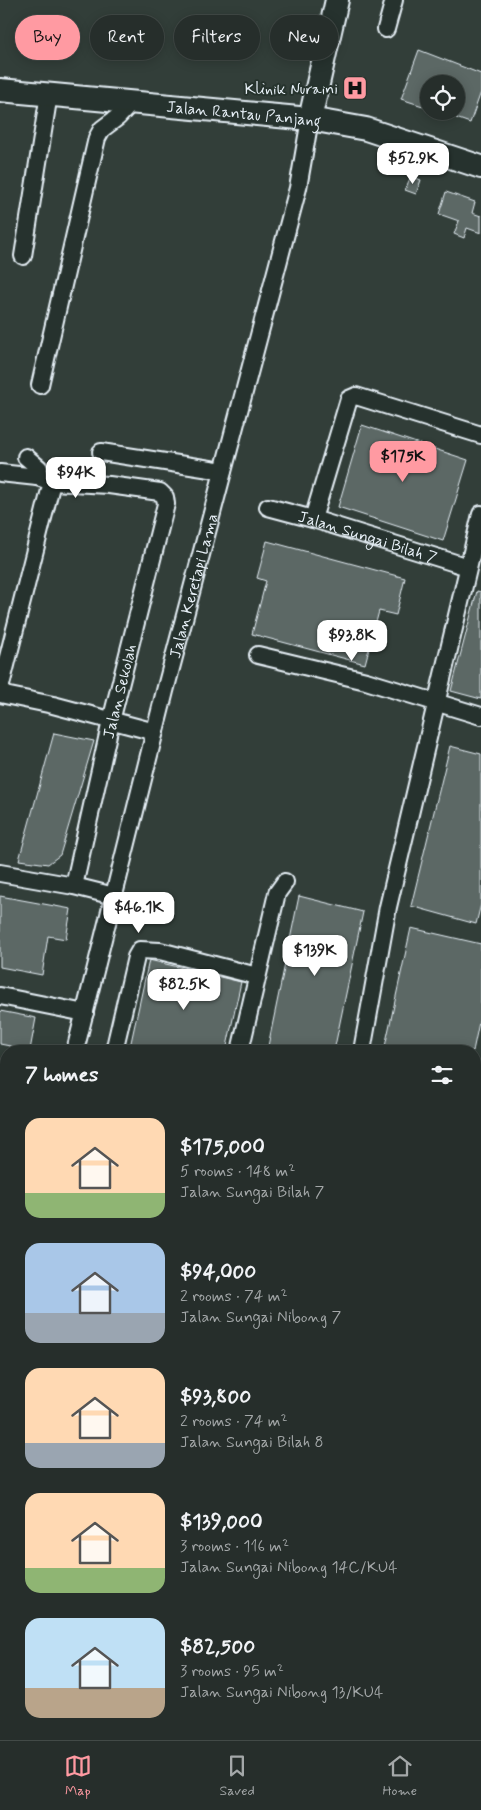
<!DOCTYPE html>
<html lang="en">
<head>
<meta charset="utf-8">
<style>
	:root { --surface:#262e2b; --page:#323a37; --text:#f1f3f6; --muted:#a4a8a9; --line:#424a47; --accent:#ff9aa2 }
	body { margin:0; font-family:Mynerve,sans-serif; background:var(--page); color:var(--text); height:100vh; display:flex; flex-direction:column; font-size:19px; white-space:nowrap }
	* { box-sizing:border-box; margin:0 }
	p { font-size:16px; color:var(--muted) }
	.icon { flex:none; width:28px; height:28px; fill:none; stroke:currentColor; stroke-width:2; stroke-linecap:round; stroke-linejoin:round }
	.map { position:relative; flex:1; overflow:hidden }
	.side { position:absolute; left:0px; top:1045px; width:481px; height:695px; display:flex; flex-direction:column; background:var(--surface); border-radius:20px 20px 0 0; box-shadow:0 2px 12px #0003,0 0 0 1px var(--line) }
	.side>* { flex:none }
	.guide { position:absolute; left:15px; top:15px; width:451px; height:45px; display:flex; gap:10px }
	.controls { position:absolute; left:420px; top:75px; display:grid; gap:10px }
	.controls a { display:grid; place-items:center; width:45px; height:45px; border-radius:50%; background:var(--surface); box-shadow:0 2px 12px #0003,0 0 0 1px var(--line); font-size:25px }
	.price { position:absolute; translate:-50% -42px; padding:0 11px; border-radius:10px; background:#fff; color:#222; font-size:16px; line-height:32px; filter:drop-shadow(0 1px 2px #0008) }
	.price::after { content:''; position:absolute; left:50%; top:30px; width:15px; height:11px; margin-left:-8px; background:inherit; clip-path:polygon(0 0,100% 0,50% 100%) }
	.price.active { background:var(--accent); color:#111 }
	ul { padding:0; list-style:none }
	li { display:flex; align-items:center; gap:15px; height:125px; padding:0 25px }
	li span { display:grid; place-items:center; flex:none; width:140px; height:100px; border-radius:15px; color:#555 }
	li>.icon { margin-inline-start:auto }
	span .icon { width:60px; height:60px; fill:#fffc; stroke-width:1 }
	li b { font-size:21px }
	h2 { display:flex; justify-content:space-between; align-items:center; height:60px; padding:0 25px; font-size:21px }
	.pill { padding:0 18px; border-radius:22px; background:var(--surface); box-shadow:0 2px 12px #0003,0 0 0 1px var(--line); font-size:18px; line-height:45px }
	.pill.active { background:var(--accent); color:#111 }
	.tabs { display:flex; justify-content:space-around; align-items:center; height:70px; border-top:1px solid var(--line); background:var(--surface); font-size:14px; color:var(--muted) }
	.tabs a { display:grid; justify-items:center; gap:2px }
	.tabs .active { color:var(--accent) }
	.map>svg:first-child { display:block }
</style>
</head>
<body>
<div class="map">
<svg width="481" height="1740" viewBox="0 0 481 1740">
	<rect width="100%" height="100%" fill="#323e39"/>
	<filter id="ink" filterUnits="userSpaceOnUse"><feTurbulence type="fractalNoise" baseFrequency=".02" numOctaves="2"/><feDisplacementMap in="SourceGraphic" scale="10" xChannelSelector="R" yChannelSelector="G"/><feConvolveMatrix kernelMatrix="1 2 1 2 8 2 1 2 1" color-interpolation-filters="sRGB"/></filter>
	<g filter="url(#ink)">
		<path fill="#5c6865" stroke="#e8f1f8" d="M419 50 481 74V92L470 123 456 118V84H429V108L401 99Z
			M411 176 421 180 416 194 405 190Z
			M446 192 475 202 472 213 481 216V233L467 228 464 238 454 234 459 221 439 214Z
			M362 425 468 460 443 541 338 507Z
			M267 541 405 578 396 615 379 611 365 664 252 634 266 581 257 578Z
			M477 591 481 592V699L451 691Z
			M54 733 94 741 60 855 48 864 19 860Z
			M450 746 481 754V904L476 924 411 906Z
			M0 896 71 909 66 939 48 936 42 975 0 967Z
			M299 896 363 912 334 1051H267Z
			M411 928 481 944V1013L473 1051H384Z
			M149 960 241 982 226 1051H148L130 1047Z
			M0 1011 36 1018 30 1050 0 1044Z"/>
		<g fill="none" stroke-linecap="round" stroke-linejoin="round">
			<defs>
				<g id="street">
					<path d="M386 29 394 0"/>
					<path d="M23 256 49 94"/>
					<path d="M40 385 97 138 102 129 118 117 132 102"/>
					<path d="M101 452 223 471"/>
					<path d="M26 457 39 468 37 477"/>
					<path d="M0 473 37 477 52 482 109 485 160 492 165 497 166 504 111 721 74 886"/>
					<path id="s1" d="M268 507 313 519 468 567"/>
					<path d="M313 519 349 399 356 396 481 435"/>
					<path d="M258 655 366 681 481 716"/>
					<path d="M0 689 52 482"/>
					<path d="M0 694 53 705 155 732"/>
					<path d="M0 873 74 886 114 896"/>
					<path d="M0 996 85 1013"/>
					<path id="s2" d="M75 1051 165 691 298 188 310 119"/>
					<path d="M114 1051 136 957 140 950 160 951 257 976"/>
					<path d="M240 1051 277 893 285 882"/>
					<path d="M362 1051 388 907 481 514"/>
					<path d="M0 1126 6 1128"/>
					<path d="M475 1128 481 1099"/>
					<path d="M475 1143 481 1144"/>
					<path d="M0 1242 6 1243"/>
					<path d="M0 1486 4 1380 6 1367"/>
					<path d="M475 1511 481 1513"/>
				</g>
				<g id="secondary">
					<path id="s3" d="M0 90 310 119 366 129 481 167"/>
					<path d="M310 119 337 0"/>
				</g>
				<path id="highway" d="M475 1346 481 1324
					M475 1443 481 1421
					M0 1544 6 1546
					M0 1570 6 1572
					M475 1672 481 1673
					M475 1698 481 1700
					M369 1740 371 1734
					M394 1740 395 1734"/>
			</defs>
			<use href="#street" stroke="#e8f1f8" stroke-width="20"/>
			<use href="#secondary" stroke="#e8f1f8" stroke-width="26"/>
			<use href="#highway" stroke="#e8f1f8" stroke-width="31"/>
			<use href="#street" stroke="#26332d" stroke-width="16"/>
			<use href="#secondary" stroke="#26332d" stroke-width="22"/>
			<use href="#highway" stroke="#26332d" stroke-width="28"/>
		</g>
	</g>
	<defs>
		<symbol id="hospital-square" viewBox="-11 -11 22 22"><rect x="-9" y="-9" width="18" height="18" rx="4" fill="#ff9aa2" stroke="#26332d"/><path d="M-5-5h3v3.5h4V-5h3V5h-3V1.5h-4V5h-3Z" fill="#111"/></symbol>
	</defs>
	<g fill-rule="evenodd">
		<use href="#hospital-square" x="341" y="74" width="28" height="28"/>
	</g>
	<g text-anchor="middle" stroke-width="4" stroke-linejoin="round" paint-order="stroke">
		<g font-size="16" fill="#e8f1f8" stroke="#26332d" text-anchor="end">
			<text x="338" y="94">Klinik Nuraini</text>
		</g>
		<g font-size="16" fill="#e8f1f8" stroke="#26332d">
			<text dy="6" stroke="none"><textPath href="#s3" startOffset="245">Jalan Rantau Panjang</textPath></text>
			<text dy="6" stroke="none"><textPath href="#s1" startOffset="104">Jalan Sungai Bilah 7</textPath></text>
			<text dy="6" stroke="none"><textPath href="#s2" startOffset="480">Jalan Keretapi Lama</textPath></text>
			<text transform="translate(119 691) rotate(-76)" y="6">Jalan Sekolah</text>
		</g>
	</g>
</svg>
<div class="controls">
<a><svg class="icon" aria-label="locate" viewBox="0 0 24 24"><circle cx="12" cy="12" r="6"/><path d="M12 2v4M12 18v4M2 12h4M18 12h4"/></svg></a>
</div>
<b class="price" style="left:413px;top:185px">$52.9K</b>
<b class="price active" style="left:403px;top:483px">$175K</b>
<b class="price" style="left:76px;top:499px">$94K</b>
<b class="price" style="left:352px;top:662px">$93.8K</b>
<b class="price" style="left:139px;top:934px">$46.1K</b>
<b class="price" style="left:315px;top:977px">$139K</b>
<b class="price" style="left:184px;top:1011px">$82.5K</b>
<div class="guide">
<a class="pill active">Buy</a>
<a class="pill">Rent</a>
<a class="pill">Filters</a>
<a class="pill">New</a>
</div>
<section class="side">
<h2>7 homes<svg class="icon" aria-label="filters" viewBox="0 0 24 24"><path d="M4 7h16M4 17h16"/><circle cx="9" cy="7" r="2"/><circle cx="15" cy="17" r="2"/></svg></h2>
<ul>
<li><span style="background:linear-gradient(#ffd9b3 75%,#8fb573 0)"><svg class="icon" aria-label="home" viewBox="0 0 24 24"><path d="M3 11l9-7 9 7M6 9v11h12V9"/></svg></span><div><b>$175,000</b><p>5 rooms · 148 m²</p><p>Jalan Sungai Bilah 7</p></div></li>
<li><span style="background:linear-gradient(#a9c7e8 70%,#9aa5b1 0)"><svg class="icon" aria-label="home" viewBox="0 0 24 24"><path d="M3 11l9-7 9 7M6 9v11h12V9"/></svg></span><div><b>$94,000</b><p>2 rooms · 74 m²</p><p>Jalan Sungai Nibong 7</p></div></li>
<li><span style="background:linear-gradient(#ffd9b3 75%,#9aa5b1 0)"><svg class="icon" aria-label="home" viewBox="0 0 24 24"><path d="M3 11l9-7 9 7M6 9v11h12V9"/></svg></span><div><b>$93,800</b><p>2 rooms · 74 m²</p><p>Jalan Sungai Bilah 8</p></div></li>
<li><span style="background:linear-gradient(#ffd9b3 75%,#8fb573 0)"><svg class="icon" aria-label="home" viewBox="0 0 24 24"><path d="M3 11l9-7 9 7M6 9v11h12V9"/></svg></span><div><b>$139,000</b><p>3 rooms · 116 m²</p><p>Jalan Sungai Nibong 14C/KU4</p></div></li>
<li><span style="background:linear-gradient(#bfe0f5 70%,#b9a48a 0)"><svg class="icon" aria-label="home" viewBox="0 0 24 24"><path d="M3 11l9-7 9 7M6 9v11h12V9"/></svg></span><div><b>$82,500</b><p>3 rooms · 95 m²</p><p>Jalan Sungai Nibong 13/KU4</p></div></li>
</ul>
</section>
</div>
<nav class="tabs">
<a class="active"><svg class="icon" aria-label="map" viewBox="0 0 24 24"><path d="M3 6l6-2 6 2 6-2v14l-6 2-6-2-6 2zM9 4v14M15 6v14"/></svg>Map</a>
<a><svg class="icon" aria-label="saved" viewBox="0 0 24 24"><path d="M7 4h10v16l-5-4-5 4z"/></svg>Saved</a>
<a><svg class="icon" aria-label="home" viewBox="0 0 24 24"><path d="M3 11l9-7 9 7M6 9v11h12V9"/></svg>Home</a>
</nav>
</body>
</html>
